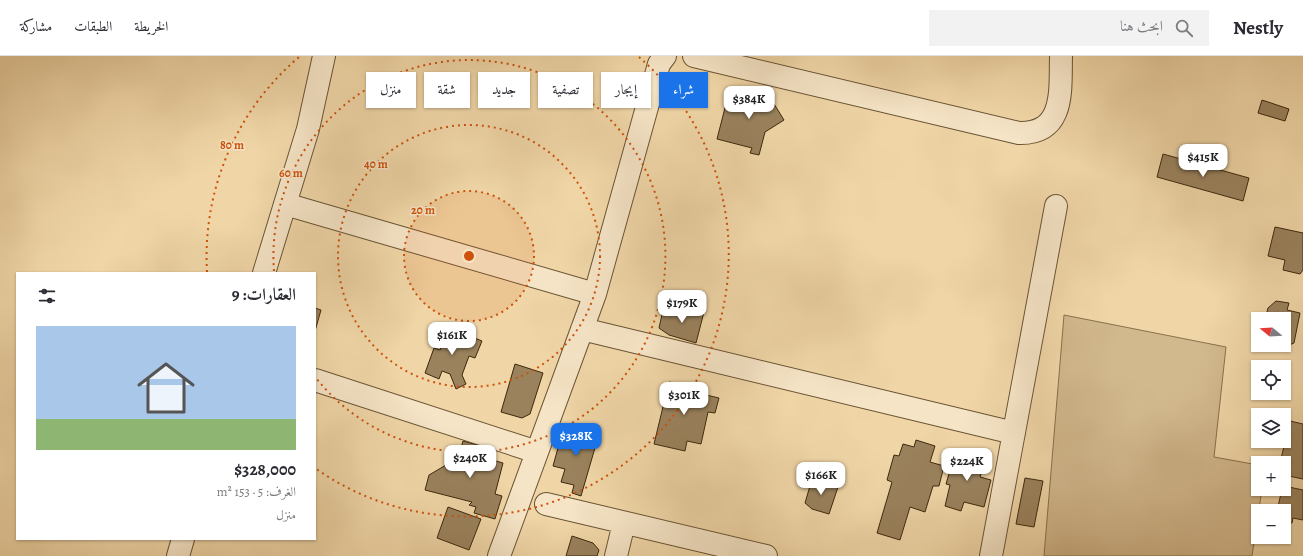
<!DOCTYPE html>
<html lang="ar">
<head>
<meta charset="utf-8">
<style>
	:root { --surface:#fff; --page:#f2f2f3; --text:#2b2b33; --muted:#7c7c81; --line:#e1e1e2; --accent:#1a73e8 }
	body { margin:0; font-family:Alegreya,Amiri,serif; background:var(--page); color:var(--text); direction:rtl; height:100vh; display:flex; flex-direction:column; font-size:15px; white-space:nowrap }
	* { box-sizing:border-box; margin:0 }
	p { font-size:13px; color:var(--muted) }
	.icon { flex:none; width:22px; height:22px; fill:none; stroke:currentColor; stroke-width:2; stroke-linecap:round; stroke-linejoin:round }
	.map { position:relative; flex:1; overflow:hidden; direction:ltr }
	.drawer { position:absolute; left:16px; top:216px; width:300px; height:268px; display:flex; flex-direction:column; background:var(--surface); border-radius:0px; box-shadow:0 1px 3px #0004; direction:rtl }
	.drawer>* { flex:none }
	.hud { position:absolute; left:328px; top:16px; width:380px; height:36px; direction:rtl; display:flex; gap:8px }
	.needle { width:26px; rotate:288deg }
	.tools { position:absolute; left:1251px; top:256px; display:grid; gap:8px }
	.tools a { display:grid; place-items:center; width:40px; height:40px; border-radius:0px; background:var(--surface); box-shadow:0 1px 3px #0004; font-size:20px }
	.price { position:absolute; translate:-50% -34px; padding:0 9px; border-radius:8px; background:#fff; color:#222; font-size:13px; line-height:26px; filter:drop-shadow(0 1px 2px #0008) }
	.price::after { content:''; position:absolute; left:50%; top:24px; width:12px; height:9px; margin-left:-6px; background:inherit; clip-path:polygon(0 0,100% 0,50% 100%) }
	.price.active { background:var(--accent); color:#fff }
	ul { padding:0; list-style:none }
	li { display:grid; align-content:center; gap:8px; height:212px; padding:0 20px }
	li+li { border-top:1px solid var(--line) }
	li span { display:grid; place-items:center; height:124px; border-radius:0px; color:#555 }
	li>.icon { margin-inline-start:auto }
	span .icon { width:72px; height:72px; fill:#fffc; stroke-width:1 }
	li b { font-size:17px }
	h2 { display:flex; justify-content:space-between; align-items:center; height:48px; padding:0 20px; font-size:17px }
	.chip { padding:0 14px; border-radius:0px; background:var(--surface); box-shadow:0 1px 3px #0004; font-size:14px; line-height:36px }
	.chip.active { background:var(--accent); color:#fff }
	header { display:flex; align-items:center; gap:24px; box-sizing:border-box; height:56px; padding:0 20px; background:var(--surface); border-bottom:1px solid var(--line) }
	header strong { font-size:19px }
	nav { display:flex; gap:22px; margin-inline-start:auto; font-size:14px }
	.search { width:280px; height:36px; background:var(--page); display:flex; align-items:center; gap:10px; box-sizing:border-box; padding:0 14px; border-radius:0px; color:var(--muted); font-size:15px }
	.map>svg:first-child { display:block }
</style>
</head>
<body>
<header>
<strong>Nestly</strong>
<div class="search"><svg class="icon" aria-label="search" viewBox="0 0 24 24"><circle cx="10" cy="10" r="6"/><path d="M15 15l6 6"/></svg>ابحث هنا</div>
<nav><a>الخريطة</a><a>الطبقات</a><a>مشاركة</a></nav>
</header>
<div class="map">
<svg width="1303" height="500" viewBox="0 0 1303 500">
	<rect width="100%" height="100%" fill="#f0d6a7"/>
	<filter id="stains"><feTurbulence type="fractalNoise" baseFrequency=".005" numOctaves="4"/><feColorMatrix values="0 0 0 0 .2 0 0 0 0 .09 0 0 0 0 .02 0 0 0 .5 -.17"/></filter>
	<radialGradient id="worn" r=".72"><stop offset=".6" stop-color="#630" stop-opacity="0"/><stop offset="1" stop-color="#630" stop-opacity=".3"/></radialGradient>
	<path fill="#d2b88d" stroke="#88704d" d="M1064 259 1226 291 1214 401 1258 409V433H1262L1252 500H1044Z"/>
	<path fill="#9a825d" stroke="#3d280d" d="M752 32 757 41 766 35 784 64 765 76 759 99 750 97 752 92 717 83 726 48Z
		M1262 44 1289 53 1285 65 1258 57Z
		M1163 98 1249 122 1243 145 1157 121Z
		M1275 171 1303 177V214L1300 218 1283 214 1285 204 1268 200Z
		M1276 245 1289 247 1287 254 1300 257 1294 287 1287 290 1283 289 1284 263H1265L1268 252Z
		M683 251 704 256 696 287 669 279 659 272 663 254 680 259Z
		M315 252 321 254 315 275Z
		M442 271 457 276 455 282 460 284 462 277 482 285 475 302 469 300 462 319 466 328 456 333 450 318 442 315 439 323 425 317 434 292 440 294 441 292 435 290Z
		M515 308 543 317 530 358 522 362 501 356Z
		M669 326 703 334 702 338 719 342 715 357 708 356 701 388 687 385 685 395 654 388Z
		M1290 365 1303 368V423L1284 419V407H1280Z
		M568 369 599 378 581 440 572 437 574 429 561 426 565 413 553 410 561 381 565 382Z
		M916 384 935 390 930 406 944 410 939 430H933L925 456 910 451 900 484 877 477 892 426 887 424 894 399 899 400 903 388 914 391Z
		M463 385 492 393 489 403 503 407 495 438 502 440 495 463 474 457 476 451 469 449 472 446 425 434 429 419 458 402Z
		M960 393 986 400 980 421 991 424 984 451 964 446 961 455 945 450 950 429 946 428 951 411 955 412Z
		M1025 422 1043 425 1034 471 1016 468Z
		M812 423 838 431 829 458 812 453 805 447Z
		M1284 430 1303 434V464L1293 462 1292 467 1284 465V455H1277L1282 433H1284Z
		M448 451 481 463 469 494 437 482Z
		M572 480 593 487 599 494 597 500H566Z"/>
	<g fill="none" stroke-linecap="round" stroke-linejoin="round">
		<defs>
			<path id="street" d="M694 0 1019 77C1066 78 1060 33 1061 0
				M285 148 595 238
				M264 217 308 73 324 0
				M582 273 1014 377
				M315 324 537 396
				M546 448 766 500
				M178 500 183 483
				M499 500 595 238 659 8 665 0
				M616 500 624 467
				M991 500 1056 150"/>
		</defs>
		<use href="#street" stroke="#6a5434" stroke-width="24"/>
		<use href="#street" stroke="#f5e4c6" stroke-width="22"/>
	</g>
	<circle cx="469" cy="200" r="65" fill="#ce520c" fill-opacity=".12"/>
	<g fill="none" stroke="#ce520c" stroke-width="2" stroke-dasharray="2 4">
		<circle cx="469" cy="200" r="65"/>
		<circle cx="469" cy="200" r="131"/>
		<path d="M274 215A196 196 0 1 1 316 322"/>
		<path d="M207 216A262 262 0 0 1 299 1M639 1A262 262 0 0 1 315 412"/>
	</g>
	<circle cx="469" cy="200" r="6" fill="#ce520c" stroke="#f5e4c6" stroke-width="2"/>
	<g font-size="12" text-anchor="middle" font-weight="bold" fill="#ce520c" stroke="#f5e4c6" stroke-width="3" stroke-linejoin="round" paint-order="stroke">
		<text x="232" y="93">80 m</text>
		<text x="376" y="112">40 m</text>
		<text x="291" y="121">60 m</text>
		<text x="423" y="158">20 m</text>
	</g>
	<rect width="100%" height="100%" filter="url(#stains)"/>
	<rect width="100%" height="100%" fill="url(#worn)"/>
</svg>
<div class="tools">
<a><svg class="needle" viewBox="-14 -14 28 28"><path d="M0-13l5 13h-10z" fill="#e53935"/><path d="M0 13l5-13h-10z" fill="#7c7c81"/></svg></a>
<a><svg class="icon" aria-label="locate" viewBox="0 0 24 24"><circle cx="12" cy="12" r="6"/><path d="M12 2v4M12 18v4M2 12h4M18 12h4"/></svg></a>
<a><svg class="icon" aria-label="layers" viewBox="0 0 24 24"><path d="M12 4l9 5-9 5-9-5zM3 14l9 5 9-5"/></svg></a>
<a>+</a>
<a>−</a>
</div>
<b class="price" style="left:749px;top:64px">$384K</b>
<b class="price" style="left:1203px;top:122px">$415K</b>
<b class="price" style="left:682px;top:268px">$179K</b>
<b class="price" style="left:452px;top:300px">$161K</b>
<b class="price" style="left:684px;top:360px">$301K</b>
<b class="price active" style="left:576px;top:401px">$328K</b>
<b class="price" style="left:470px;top:423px">$240K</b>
<b class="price" style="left:967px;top:426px">$224K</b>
<b class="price" style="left:821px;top:440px">$166K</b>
<div class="hud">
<a class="chip active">شراء</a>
<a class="chip">إيجار</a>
<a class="chip">تصفية</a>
<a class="chip">جديد</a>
<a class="chip">شقة</a>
<a class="chip">منزل</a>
</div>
<section class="drawer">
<h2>العقارات: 9<svg class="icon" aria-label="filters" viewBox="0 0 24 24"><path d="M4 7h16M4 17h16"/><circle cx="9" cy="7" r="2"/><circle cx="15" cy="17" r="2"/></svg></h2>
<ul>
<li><span style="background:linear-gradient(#a9c7e8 75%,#8fb573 0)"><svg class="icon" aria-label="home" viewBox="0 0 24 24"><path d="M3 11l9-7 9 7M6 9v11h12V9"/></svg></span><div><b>$328,000</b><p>الغرف: 5 · 153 m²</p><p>منزل</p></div></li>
</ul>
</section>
</div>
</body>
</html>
